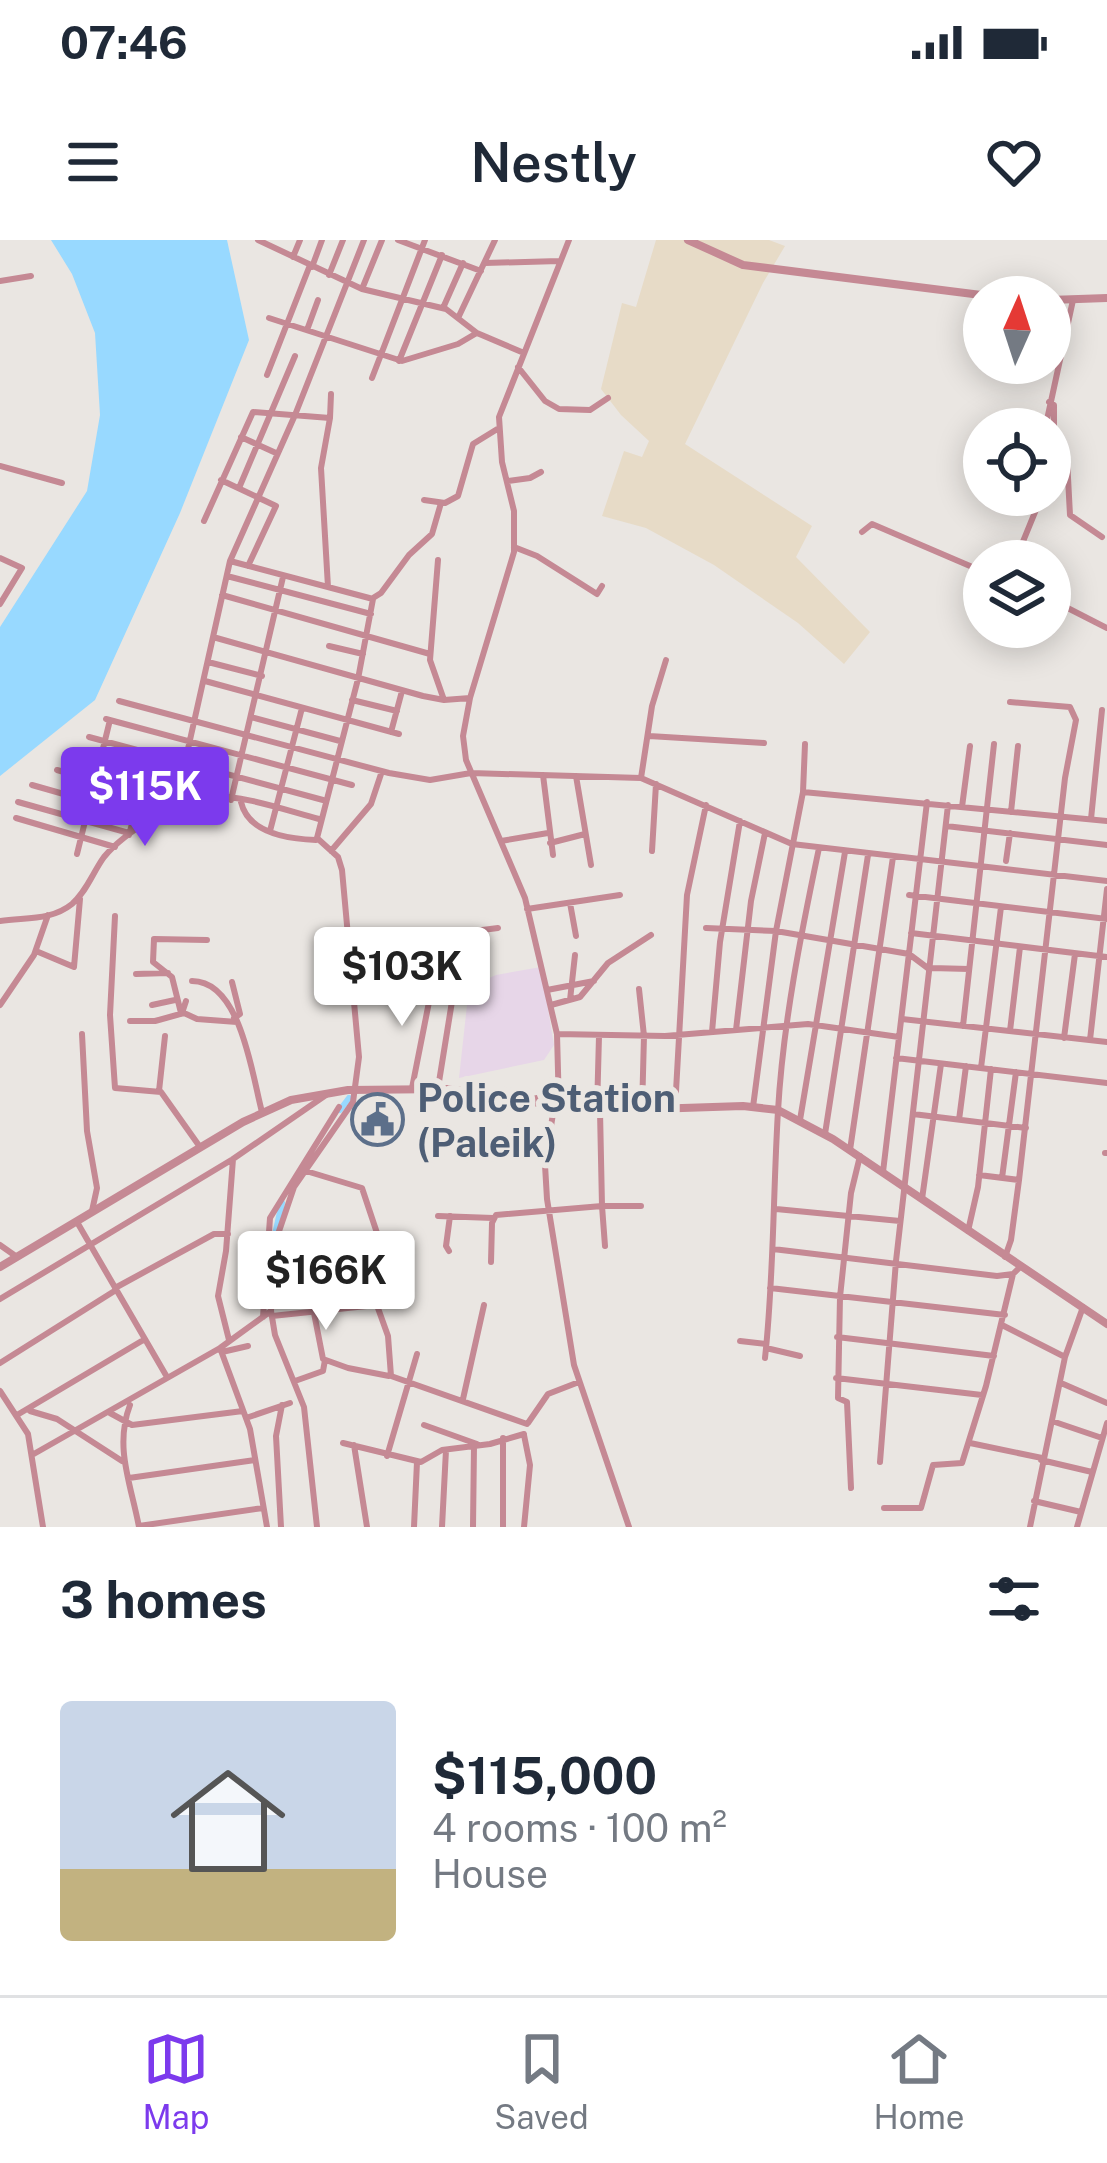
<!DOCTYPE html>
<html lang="en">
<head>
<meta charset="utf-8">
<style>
	:root { --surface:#fff; --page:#f2f2f3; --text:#1f2937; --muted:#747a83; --line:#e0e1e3; --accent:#7c3aed }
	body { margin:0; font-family:"Public Sans",sans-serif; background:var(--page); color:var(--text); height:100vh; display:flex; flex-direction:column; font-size:45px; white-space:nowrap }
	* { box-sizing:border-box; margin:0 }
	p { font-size:39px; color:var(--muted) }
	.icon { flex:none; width:66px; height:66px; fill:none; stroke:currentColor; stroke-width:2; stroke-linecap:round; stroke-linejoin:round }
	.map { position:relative; height:1287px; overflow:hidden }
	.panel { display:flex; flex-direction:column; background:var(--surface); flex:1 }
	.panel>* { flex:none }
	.needle { width:78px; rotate:3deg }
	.fabs { position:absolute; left:963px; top:36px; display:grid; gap:24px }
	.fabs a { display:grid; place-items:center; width:108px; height:108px; border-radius:50%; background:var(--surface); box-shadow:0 6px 30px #0003; font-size:60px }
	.price { position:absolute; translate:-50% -102px; padding:0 27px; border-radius:12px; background:#fff; color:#222; font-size:39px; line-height:78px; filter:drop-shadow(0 3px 6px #0008) }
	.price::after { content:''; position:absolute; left:50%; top:72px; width:36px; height:27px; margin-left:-18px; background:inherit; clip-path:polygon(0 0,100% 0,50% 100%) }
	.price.on { background:var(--accent); color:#fff }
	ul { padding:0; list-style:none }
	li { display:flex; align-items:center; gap:36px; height:300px; padding:0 60px }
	li span { display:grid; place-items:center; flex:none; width:336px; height:240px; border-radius:12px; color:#555 }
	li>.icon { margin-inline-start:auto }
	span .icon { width:144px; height:144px; fill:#fffc; stroke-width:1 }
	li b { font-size:51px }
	h2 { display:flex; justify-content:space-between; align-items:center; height:144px; padding:0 60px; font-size:51px }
	.status { display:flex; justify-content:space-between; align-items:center; height:84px; padding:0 60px; background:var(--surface); direction:ltr }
	.status svg { height:33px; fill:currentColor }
	header { display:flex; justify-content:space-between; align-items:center; height:156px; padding:0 60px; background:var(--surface); font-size:54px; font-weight:600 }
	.dock { display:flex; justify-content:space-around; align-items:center; height:168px; border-top:3px solid var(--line); background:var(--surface); font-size:33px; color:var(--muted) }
	.dock a { display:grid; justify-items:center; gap:6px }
	.dock .on { color:var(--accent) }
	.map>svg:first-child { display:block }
</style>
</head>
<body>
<div class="status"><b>07:46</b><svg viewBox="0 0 49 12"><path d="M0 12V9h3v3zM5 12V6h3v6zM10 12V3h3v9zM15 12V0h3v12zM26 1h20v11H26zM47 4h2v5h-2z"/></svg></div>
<header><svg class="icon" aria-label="menu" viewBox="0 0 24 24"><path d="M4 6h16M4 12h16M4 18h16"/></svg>Nestly<svg class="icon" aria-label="heart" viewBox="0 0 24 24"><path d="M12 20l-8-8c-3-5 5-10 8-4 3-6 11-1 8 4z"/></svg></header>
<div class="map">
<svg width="1107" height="1287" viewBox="0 0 1107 1287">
	<rect width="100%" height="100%" fill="#eae6e2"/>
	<path fill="#e7dbc7" d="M656 0H769L785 6 763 43 685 204 812 286 796 317 870 392 844 424 798 383 714 325 646 288 602 276 624 211 642 217 649 201 621 175 601 149 622 63 636 67Z"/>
	<path fill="#e7d6e8" d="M541 727 554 805 544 820 459 838 469 747 496 735Z"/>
	<path fill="#98d9ff" d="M51 0H227L249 100 180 273 95 460 0 536V387L87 251 100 175 95 93 72 34Z"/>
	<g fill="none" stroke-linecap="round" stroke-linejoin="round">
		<path stroke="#98d9ff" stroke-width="6" d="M340 870 349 858
			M272 1008 282 963"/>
		<path stroke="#c58994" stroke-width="6" d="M258 0 362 49 446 69 477 93 524 113
			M398 0 481 31
			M293 17 300 0
			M485 23 559 21
			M312 27 322 0
			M329 35 343 0
			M0 41 31 36
			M362 49 382 0
			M443 68 463 23
			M459 76 495 0
			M269 78 402 121 458 104 475 94
			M307 90 318 60
			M399 121 442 15
			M518 127 545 161 559 169 590 170 608 158
			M267 135 310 25
			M372 138 425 0
			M1049 162 1054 165V204L1067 219 1070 275 1102 297
			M1045 189 1073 60
			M241 197 276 213
			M0 226 62 243
			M221 240 276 266 248 326
			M508 241 530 238 541 232
			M239 248 295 116
			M424 260 445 263 458 256 473 204 499 188
			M204 281 253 172 330 178 331 154
			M862 292 872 284 984 332
			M514 307 537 316 597 354 602 346
			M0 318 22 328 0 364
			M438 320 430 420 444 460
			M1015 321 1042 255
			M227 336 371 374
			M328 347 321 228 330 178
			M222 355 430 414
			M373 358 381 353 409 315 432 294 441 263
			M1050 359 1107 388
			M213 397 423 456 444 460 470 458
			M329 406 363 414
			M208 422 262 436
			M205 441 399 494
			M352 460 397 471
			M119 461 389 533 430 540 471 533 641 538 792 604 1107 641
			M251 477 340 501
			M106 479 352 545
			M391 492 402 451
			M649 496 764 503
			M89 497 323 560
			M57 530 176 564
			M543 535 553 615
			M576 536 591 625
			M641 538 652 466 666 420
			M32 545 134 574
			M803 552 805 504
			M231 560 283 337
			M18 562 129 593
			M241 562C248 593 288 599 316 600
			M175 567 230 321
			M962 567 970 506
			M1011 572 1018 506
			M16 578 115 607
			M1091 579 1102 470
			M946 586 1107 605
			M270 591 302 468
			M129 595 151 513
			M501 601 548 593
			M550 603 585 594
			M331 611 371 564 382 531
			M652 611 656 544
			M77 614 110 480
			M1006 621 1010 593
			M909 655 1107 679
			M570 663 576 696
			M527 669 620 655
			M115 676 110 775 115 848 161 852 200 907
			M0 681C25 677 51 681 72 664 87 651 93 632 104 617 122 595 180 556 208 556 244 555 285 570 319 579
			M706 688 776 691 909 714 929 729
			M911 693 1107 717
			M349 707 498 688
			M36 711 74 727 80 659
			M403 725 439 738 441 743 429 762 412 848
			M931 728 969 729
			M136 734 168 733
			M192 741C241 741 252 835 262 872
			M232 742 240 774 234 778
			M639 749 644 796 642 871
			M547 750 594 741
			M570 760 575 715
			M0 765 34 715 48 675
			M152 765 175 760
			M551 765 580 757 608 723 651 695
			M181 773 172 737 153 722 154 699 207 700
			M182 773 186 761
			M902 779 1107 802
			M130 781H155L184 773 197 779 237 782
			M963 786 994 504
			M736 790 751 661 765 593
			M1010 791 1020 707
			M712 792 720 702 740 581
			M82 794 87 891 97 948 92 971
			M557 794 665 796 808 784 899 797
			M1064 798 1075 714
			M1090 800 1107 649
			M896 818 1107 843
			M981 828 1001 667
			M438 848 454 749
			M159 851 165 796
			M526 860 560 854
			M554 867 545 925 547 959 574 1125 629 1287
			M753 867 776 691 803 552 1107 581
			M559 868 557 794 525 658 466 520 463 496 470 458 514 312V271L502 222 499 177 569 0
			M675 869 687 655 706 565
			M597 870 599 796
			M913 874 1026 888
			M800 880 845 612
			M959 880 966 826
			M825 894 868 615
			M850 910 893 617
			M1105 913H1107
			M306 931 362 948 388 1026
			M883 932 927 562
			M979 935 1019 940
			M1002 938 1016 832
			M922 959 941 824
			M776 969 900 981
			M438 976 493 978
			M77 982 167 1137
			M968 991 978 947 991 829
			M276 994 316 1009 380 1003
			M0 1005 17 1017
			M605 1006 602 966H641
			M356 1007 388 1096 391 1136 527 1184
			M773 1009 997 1036 1013 1034 1020 1027
			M449 1011 446 1006 450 976
			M1005 1017 1011 1000 1019 940 1065 538 1076 480 1070 467 1010 462
			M491 1022 492 983 496 975 602 966 600 871
			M115 1048 214 994H228
			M770 1048 1005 1075
			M0 1059 233 919 326 855
			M314 1073 323 1119 348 1128 389 1136
			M272 1076 376 1065
			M263 1077 270 978 339 867
			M1002 1085 1065 1117
			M837 1097 994 1116
			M229 1100 218 1056 226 1011 233 919
			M740 1101 766 1104
			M220 1108 250 1189 267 1287
			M766 1108 800 1116
			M222 1112 248 1106
			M765 1118C774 1036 773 953 778 871 783 783 801 694 819 608
			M0 1123 116 1050
			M836 1138 982 1155
			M295 1141 323 1131 325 1120
			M1061 1143 1107 1163
			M0 1151 28 1194 43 1287
			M463 1159 484 1065
			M130 1165C114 1207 131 1244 139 1287
			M30 1171 57 1179 122 1221
			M110 1173 132 1185 243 1171
			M17 1175 145 1099
			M246 1178 290 1163
			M1052 1181 1102 1198
			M528 1183 548 1154 579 1142
			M424 1185 477 1204
			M343 1203 421 1222 442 1210 490 1204 524 1194
			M970 1203 1042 1218
			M354 1205 367 1287
			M32 1215 220 1108 271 1071
			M387 1216 417 1114
			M1041 1220 1092 1232
			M880 1222 896 1021 948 565
			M129 1238 255 1220
			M851 1248 847 1162 838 1158 840 1057 851 953 860 916
			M1034 1261 1081 1272
			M884 1268H921L933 1225 962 1223 986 1146 1013 1034
			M139 1286 263 1268
			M281 1287 276 1196 282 1165
			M317 1287 304 1167 275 1095 271 1071 274 1006 294 947 353 862 359 817 342 630 338 617 317 598 358 439 373 359 230 321 295 175 364 0
			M414 1287 417 1222
			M442 1287 446 1210
			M473 1287 474 1206
			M503 1287V1198
			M524 1287 530 1225 524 1195
			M1030 1287 1065 1117 1083 1067
			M1077 1287 1107 1183"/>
		<path stroke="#c58994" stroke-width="8" d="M688 0 743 25 997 57
			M1050 60 1107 58
			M0 1027 243 882 291 860 348 850 448 849 592 871 743 866 778 870 833 899 1107 1084"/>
	</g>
	<defs>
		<symbol id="civic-ring" viewBox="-11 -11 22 22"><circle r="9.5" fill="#eae6e2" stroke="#5c6f8a" stroke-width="1.5"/><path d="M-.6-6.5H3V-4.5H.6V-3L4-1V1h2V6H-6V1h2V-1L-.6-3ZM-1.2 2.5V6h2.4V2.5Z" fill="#5c6f8a"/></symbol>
	</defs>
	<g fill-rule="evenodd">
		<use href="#civic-ring" x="348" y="850" width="59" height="59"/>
	</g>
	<g text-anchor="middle" stroke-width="12" stroke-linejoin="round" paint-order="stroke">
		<g font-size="39" font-weight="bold" fill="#4e5e75" stroke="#eae6e2" text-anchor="start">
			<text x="417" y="872">Police Station<tspan x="417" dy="45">(Paleik)</tspan></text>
		</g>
	</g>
</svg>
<div class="fabs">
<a><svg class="needle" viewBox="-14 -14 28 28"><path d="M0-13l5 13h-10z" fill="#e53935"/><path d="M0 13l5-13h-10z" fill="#747a83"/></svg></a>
<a><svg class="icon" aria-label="locate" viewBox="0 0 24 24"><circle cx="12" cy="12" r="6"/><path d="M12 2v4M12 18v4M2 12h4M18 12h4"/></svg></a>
<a><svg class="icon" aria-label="layers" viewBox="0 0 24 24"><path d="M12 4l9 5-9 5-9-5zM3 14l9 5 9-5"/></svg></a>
</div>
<b class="price on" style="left:145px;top:609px">$115K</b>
<b class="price" style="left:402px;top:789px">$103K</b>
<b class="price" style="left:326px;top:1093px">$166K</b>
</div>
<section class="panel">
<h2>3 homes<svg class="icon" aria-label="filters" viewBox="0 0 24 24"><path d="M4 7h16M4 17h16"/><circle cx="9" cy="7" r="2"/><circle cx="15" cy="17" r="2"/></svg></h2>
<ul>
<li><span style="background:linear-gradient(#c9d6e8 70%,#c2b280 0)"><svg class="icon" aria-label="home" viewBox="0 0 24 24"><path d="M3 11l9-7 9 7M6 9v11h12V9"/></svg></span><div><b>$115,000</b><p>4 rooms · 100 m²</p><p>House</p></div></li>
</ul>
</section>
<nav class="dock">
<a class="on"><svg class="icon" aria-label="map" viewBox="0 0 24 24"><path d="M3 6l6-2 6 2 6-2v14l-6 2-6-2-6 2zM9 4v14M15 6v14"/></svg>Map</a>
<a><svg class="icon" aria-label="saved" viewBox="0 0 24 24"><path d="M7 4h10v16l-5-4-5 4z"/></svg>Saved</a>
<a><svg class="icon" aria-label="home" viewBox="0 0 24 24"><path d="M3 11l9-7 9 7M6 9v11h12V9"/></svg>Home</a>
</nav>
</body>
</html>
